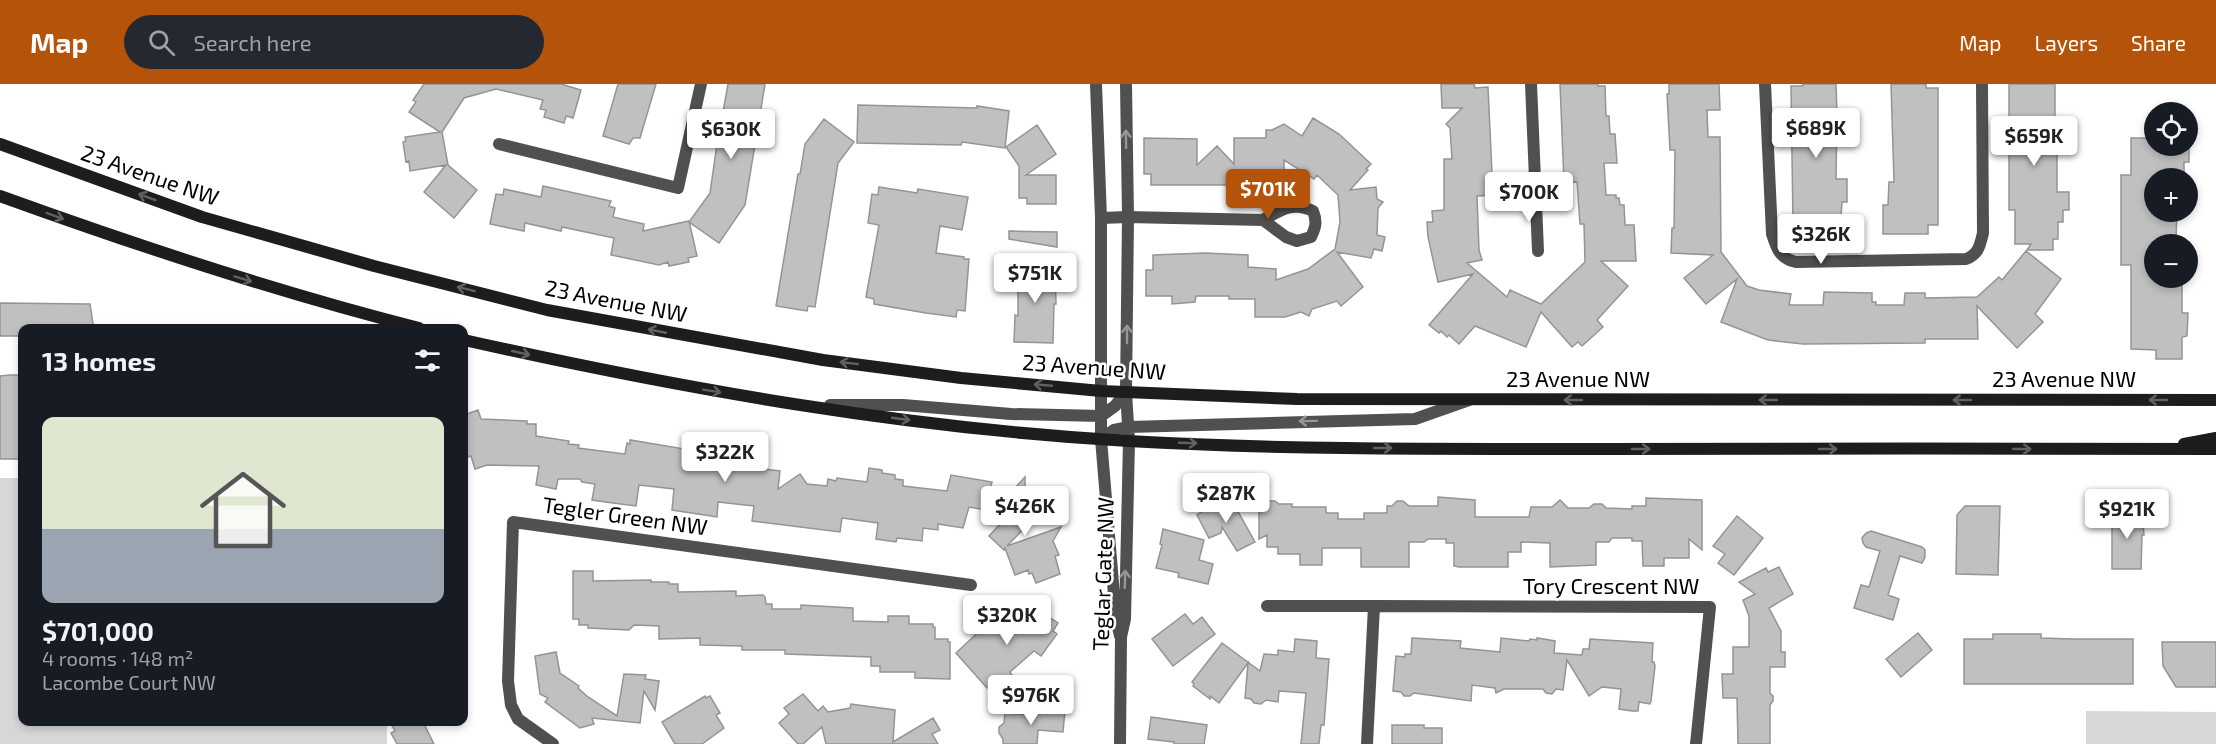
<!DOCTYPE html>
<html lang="en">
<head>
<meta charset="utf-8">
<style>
	:root { --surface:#171b24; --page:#242831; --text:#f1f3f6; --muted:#9ea1a6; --accent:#b45309 }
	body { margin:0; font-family:"Exo 2",sans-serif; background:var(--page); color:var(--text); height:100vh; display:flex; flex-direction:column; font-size:22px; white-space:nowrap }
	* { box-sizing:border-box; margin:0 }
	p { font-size:20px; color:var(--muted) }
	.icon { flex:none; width:33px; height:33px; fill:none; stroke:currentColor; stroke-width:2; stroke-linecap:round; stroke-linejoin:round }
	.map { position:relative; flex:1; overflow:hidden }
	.side { position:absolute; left:18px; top:240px; width:450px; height:402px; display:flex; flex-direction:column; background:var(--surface); border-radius:12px; box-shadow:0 3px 9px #0003 }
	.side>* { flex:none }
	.buttons { position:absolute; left:2144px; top:18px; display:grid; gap:12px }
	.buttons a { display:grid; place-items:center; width:54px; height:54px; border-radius:50%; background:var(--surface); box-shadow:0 3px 9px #0003; font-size:30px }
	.price { position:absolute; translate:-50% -51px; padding:0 14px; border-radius:6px; background:#fff; color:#222; font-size:20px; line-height:39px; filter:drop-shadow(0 2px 3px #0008) }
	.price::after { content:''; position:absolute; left:50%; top:36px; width:18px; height:14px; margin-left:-9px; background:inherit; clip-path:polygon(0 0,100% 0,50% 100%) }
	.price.current { background:var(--accent); color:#fff }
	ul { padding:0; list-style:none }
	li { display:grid; align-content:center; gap:12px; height:318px; padding:0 24px }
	li span { display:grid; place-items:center; height:186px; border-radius:12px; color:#555 }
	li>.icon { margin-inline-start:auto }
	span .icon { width:108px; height:108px; fill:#fffc; stroke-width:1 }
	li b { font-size:26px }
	h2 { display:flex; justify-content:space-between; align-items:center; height:72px; padding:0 24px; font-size:26px }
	header { display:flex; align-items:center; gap:36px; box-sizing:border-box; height:84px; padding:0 30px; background:var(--accent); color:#fff }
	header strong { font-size:28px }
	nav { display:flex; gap:33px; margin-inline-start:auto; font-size:21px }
	.search { width:420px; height:54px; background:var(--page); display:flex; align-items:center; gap:15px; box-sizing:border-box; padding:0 21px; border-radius:33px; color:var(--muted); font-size:22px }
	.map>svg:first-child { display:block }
</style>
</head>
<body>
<header>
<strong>Map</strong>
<div class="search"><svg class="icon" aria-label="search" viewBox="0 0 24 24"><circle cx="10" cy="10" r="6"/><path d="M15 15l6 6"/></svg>Search here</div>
<nav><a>Map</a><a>Layers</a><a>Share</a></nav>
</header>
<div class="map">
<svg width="2216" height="660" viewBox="0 0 2216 660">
	<rect width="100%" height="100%" fill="#fff"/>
	<path fill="#d7d7d7" d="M0 394H22V638H387V660H0Z
		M2086 627 2216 628V660H2086Z"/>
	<path fill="#c0c0c0" stroke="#949494" stroke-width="1.5" d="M424 0H561L581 6 573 34 566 32 564 39 544 33 546 26 540 25 543 16 496 5 464 14 442 48 448 81 477 106 454 134 424 108 446 81 410 87 409 77 406 78 403 58 406 57 405 53 440 48 409 28 416 18 413 16Z
		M618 0H656L640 54H633L629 60 603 52Z
		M728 0H765L745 121 719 159 689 138 710 109 717 60 712 59 718 27 723 28Z
		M1441 0H1474L1475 4 1488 3 1493 111 1477 112 1479 166 1482 176 1467 179 1507 213 1510 206 1541 220 1585 178 1584 140H1580L1577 98 1564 99 1560 0H1598V2H1605L1606 32H1609L1610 50H1615L1617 79H1604L1606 111H1616V114H1619L1620 121H1624L1625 141H1634L1636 177H1601L1628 202 1597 236 1603 243 1582 262 1578 258 1572 263 1541 228 1526 263 1475 242 1459 260 1449 251 1447 253 1441 247 1439 249 1429 241 1473 190 1438 198 1428 153 1427 138H1433L1432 127 1444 126V75H1452L1450 44 1446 40 1462 24H1442Z
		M1669 0H1719L1720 26H1707L1708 53H1720L1721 168 1747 202 1759 206 1791 210 1789 221H1823L1824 208 1872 209V218H1876V221H1904L1905 209H1925V214L1977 213 1999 193 2002 196 2026 167 2061 195 2035 230 2043 238 2017 264 1977 222 1978 255H1925V259L1803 260 1768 256 1721 238 1737 195 1706 220 1684 194 1713 171 1671 169 1672 144H1674L1675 66H1670L1667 10H1669Z
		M1803 0H1836L1837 30 1836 95H1847V118H1842L1840 148 1818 150 1808 148V143L1793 141 1791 2H1803Z
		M1891 0H1926V4H1938V141H1928V150H1883V121H1888L1889 98H1894Z
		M2009 0H2055V42H2034L2057 64V108H2069V126H2063V138H2058V155H2053V166H2027L2031 160H2015V126H2009Z
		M858 21 977 24V22L1009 27 1005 64 962 58 961 61 857 59Z
		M1313 34 1339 50 1371 80 1366 85 1368 86 1350 106 1376 103 1377 115 1383 118 1378 124 1377 151 1385 153 1382 167 1374 165 1371 174 1337 168 1363 203 1341 222 1337 217 1312 225 1309 232 1301 228 1285 233H1255V215H1229V212H1196L1195 218 1172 220V212H1146V186H1153V171L1205 169 1248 171V183L1276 185V196L1308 185 1335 165 1340 138 1338 111 1317 91 1314 95 1284 76V88H1254V98L1230 97V101H1151V90H1144V54L1197 55V81L1217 62 1234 80V54H1266V46H1272L1284 40 1302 52Z
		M824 35 854 58 838 79 815 223 808 222 807 227 776 222 798 90H800L805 60Z
		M1037 41 1056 70 1026 91H1056V120H1027V114H1019V82L1006 63Z
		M2131 54H2154V62H2189V78H2184V94H2154V128H2177L2176 156H2172V160H2154V195H2182V229H2188L2187 252 2182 253V275H2156V266L2131 265V181H2121V91H2131Z
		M543 102 611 117 609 122 615 124 613 133 644 140 643 147 689 137 697 172 688 174 689 178 669 182 668 178 659 181 611 171 614 154 562 143 561 147 525 139 524 147 490 140 496 110 503 111 504 105 541 113Z
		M879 103 917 109 918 105 968 113 962 146 940 142 936 169 964 173V175H969L965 227 957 226 956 233 926 229 874 220V215L866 213 879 141 868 139 872 110 878 111Z
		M1009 147 1057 148V163L1009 155Z
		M1018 179 1055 183 1056 220H1054L1053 259 1014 258 1015 231 1018 232Z
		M0 219 90 220 93 240 88 244H22V252H0Z
		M10 291H22V375H0V292Z
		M478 326 481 335 527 337V340H536V352L569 357 568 360 579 361 578 364 625 370 627 359 630 360V356L684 365 685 358 701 360 700 370 724 372 723 380 780 387 778 405 800 390 807 400 827 402 828 395 836 397 837 394 867 398 869 384 882 386V389L895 391V395L903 396V402L947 407 951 391 992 398 986 421 980 425 969 423 963 444 938 440V446L923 444 922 457 897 454 896 458 876 455 878 439 842 434 840 448 752 437 754 422 718 418 717 433 672 426 674 405 639 401 636 422 613 419 592 416 595 400 582 398 580 395H558L556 405 536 401 539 382 487 381 475 385 471 372 464 374V331Z
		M1025 393V416H1034L1044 424 1007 462 1061 443 1053 457 1059 471 1055 472 1060 490 1036 499 1032 489 1029 490 1028 486 1015 491 1005 464 1004 466 989 452 1001 439 991 430Z
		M1438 413 1475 416V433H1529L1531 423H1552L1560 416 1568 424H1589L1594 420H1602L1606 424 1632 425V422H1646V414L1702 416V466L1689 455V474H1664V482H1643L1642 457H1632V454H1612L1609 458H1596V481L1550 483V459L1521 458V468H1508V483H1459L1454 482V459H1446V455H1428L1424 458H1409V483H1361V464H1322V481H1300V470H1278V463H1267V451L1259 455V421L1266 420 1269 417H1275L1279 420H1292V423H1326V429H1338V435H1364V429H1387V422H1392L1397 417H1403L1409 422H1438Z
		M1230 414 1228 420 1231 427 1236 424 1255 458 1237 467 1222 443 1221 449 1209 454 1197 431 1218 416 1219 419Z
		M1965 422H2000L1998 491 1956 490 1957 431Z
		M2123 426H2142L2144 451H2142L2141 485H2112V437Z
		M1737 432 1763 454 1734 491 1718 479 1725 470 1713 462Z
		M1163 445 1204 456 1199 476 1213 480 1208 500 1178 493 1179 489 1156 484 1162 461 1160 460Z
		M1871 447 1922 463 1925 466V473L1922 479 1900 472 1888 511 1899 515 1893 536 1854 524 1861 501 1869 503 1880 467 1866 463 1863 459 1862 454 1866 449Z
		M1779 483 1793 510 1769 524 1781 547V568H1785V583H1770V609L1773 612V617L1770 621V660H1738L1737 614H1723L1722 590H1733V563H1749V532L1743 516 1755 510 1739 498 1766 484 1768 488Z
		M573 487H593V497L651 496V498H669V500H678V508L736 507V512L763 511 765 513 766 520H772V525H801V521L853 524V537L888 538V532H909V540H933V543H935V555H948V558H950V595L915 594V588H880V582H871V573L785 570V566H742V562L700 561V554L659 555V542L634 541 629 546 588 544V541H579V535H573Z
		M1034 523 1058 539 1053 547 1057 550 1041 572 1034 567 1010 588 1013 593 1002 603 996 596 987 604 956 569 986 541 990 545 1002 526 1021 539Z
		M1185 530 1193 540 1202 533 1215 550 1173 582 1152 555Z
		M1918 549 1932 566 1901 593 1886 575Z
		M1993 550H2041V554L2073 555H2133V600H1964V555H1993Z
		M1412 554 1461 557 1460 564 1500 568 1501 554 1529 557 1530 555 1537 556V554L1555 557 1554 569 1582 571 1583 565H1589L1590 555 1653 559 1652 578H1654L1655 582 1651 617 1650 620 1639 618 1638 627H1632L1619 625 1621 605 1602 603 1589 612 1567 576 1563 606 1556 605 1552 610 1546 609 1543 605H1504L1496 609 1495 604 1472 601 1471 617 1414 609 1410 612H1404L1401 608 1393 607 1396 572 1405 573V570H1411Z
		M1295 555 1317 557 1316 574 1329 575 1324 641H1321L1319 660H1301L1306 609 1279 607 1278 618 1266 616 1261 620 1254 619 1251 615 1245 614 1248 579 1219 619 1210 612V615L1193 602 1194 600 1192 598 1222 559 1260 587 1264 570 1278 571V566L1294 568Z
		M2162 558H2216V603H2176L2163 582Z
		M556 568 560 589 579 602 578 604 588 613 617 632 624 590 646 591 645 595 659 597 655 626 644 607 640 639 592 634 594 640 580 644 545 618 548 614 540 610 535 572Z
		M803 610 818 627 823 622 828 628 850 624 851 620 895 626 893 658 933 634 940 646 932 650 938 660H826L822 643 803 660H798L779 639 789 630 784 624Z
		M705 612 706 614 710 612 720 629 716 631 724 644 702 660H675L662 638Z
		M1033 624 1065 626 1063 648 1038 646 1037 660H1003V655L999 649V643L1004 639 1005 629 1033 631Z
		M1151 633 1207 641 1204 660H1174V658L1148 655Z
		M390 638H423L434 660H397L391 649 395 647Z
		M1392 641H1424V644H1442V660H1392Z"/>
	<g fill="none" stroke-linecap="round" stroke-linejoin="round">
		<path stroke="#505050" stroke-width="12" d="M1531 0 1538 167
			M1765 0 1772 150C1777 166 1780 174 1796 178L1966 175C1979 170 1980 161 1983 149L1982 0
			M499 60 678 104 701 0
			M1101 134 1128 133 1263 136 1286 153 1297 157 1311 153C1316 143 1317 137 1313 127 1293 117 1281 126 1263 136
			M1267 522H1374
			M553 660 518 635 511 621 508 597 513 438 971 501
			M1367 660 1374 522 1710 523 1696 660"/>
		<path stroke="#505050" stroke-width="12" d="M1096 0 1101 134V355L1116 535 1120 552
			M830 321H903L1011 330 1101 332 1115 322 1126 308
			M1101 355 1114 346 1129 343 1415 335 1469 316
			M1120 660 1121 553 1125 535 1129 357 1126 308 1128 133 1126 0"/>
		<path stroke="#1d1d1d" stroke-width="12" d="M0 60 202 133 374 182 547 226 823 276 961 294 1101 307 1297 315 2216 316
			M0 112C138 162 277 208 419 244
			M464 256C682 305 904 344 1128 357 1287 366 1446 365 1605 365 1809 365 2012 364 2216 365
			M2184 360 2216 354"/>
	</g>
	<defs><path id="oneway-shaft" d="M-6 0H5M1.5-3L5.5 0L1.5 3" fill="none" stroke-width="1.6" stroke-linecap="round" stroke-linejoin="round" transform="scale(1.5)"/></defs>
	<g stroke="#969696">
		<use href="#oneway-shaft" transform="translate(1126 55) rotate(-91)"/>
		<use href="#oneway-shaft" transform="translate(1127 250) rotate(-90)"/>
		<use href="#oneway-shaft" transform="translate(1308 337) rotate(179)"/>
		<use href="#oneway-shaft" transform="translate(1125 495) rotate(-88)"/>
	</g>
	<g stroke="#616161">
		<use href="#oneway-shaft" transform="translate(147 113) rotate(-160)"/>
		<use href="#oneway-shaft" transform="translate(55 132) rotate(20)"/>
		<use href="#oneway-shaft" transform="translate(243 195) rotate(17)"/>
		<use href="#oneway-shaft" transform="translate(466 205) rotate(-166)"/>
		<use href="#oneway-shaft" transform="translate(657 247) rotate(-169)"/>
		<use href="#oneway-shaft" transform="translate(521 269) rotate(13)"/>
		<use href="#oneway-shaft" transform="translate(849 279) rotate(-173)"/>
		<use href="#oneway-shaft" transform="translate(1043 301) rotate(-175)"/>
		<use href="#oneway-shaft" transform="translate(712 307) rotate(9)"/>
		<use href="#oneway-shaft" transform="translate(1573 316) rotate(-180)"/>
		<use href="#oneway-shaft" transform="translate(1768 316) rotate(-180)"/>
		<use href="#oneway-shaft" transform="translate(1962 316) rotate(180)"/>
		<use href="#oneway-shaft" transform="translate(2158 316) rotate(180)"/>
		<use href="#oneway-shaft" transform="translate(901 335) rotate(8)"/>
		<use href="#oneway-shaft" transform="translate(1188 359) rotate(2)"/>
		<use href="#oneway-shaft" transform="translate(1383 364)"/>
		<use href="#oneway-shaft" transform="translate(1641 365)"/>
		<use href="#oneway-shaft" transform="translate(1828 365)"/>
		<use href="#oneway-shaft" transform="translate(2022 365)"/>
	</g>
	<g text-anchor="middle" stroke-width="5" stroke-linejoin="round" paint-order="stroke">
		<g font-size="22" fill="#000" stroke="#fff">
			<text transform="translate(150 91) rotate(19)" y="8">23 Avenue NW</text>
			<text transform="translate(616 217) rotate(11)" y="8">23 Avenue NW</text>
			<text transform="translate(1094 283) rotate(4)" y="8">23 Avenue NW</text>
			<text x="1578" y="303">23 Avenue NW</text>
			<text x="2064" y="303">23 Avenue NW</text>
			<text transform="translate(625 432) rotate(8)" y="8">Tegler Green NW</text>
			<text transform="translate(1103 490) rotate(-88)" y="8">Teglar Gate NW</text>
			<text x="1611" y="510">Tory Crescent NW</text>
		</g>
	</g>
</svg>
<div class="buttons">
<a><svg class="icon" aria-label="locate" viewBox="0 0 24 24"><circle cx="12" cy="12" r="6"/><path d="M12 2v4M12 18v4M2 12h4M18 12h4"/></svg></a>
<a>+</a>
<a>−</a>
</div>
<b class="price" style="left:1816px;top:75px">$689K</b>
<b class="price" style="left:731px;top:76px">$630K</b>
<b class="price" style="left:2034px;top:83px">$659K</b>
<b class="price current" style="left:1268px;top:136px">$701K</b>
<b class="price" style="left:1529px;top:139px">$700K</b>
<b class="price" style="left:1821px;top:181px">$326K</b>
<b class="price" style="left:1035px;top:220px">$751K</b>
<b class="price" style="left:725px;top:399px">$322K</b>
<b class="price" style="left:1226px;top:440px">$287K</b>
<b class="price" style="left:1025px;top:453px">$426K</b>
<b class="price" style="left:2127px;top:456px">$921K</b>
<b class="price" style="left:1007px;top:562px">$320K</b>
<b class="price" style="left:1031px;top:642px">$976K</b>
<section class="side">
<h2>13 homes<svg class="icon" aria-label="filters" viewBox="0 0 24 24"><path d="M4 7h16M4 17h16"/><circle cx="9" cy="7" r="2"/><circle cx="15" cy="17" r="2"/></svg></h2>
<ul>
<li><span style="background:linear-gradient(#dfe7d0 60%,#9aa5b1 0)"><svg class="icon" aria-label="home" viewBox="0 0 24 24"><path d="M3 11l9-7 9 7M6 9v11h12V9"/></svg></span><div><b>$701,000</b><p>4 rooms · 148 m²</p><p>Lacombe Court NW</p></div></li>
</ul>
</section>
</div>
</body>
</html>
